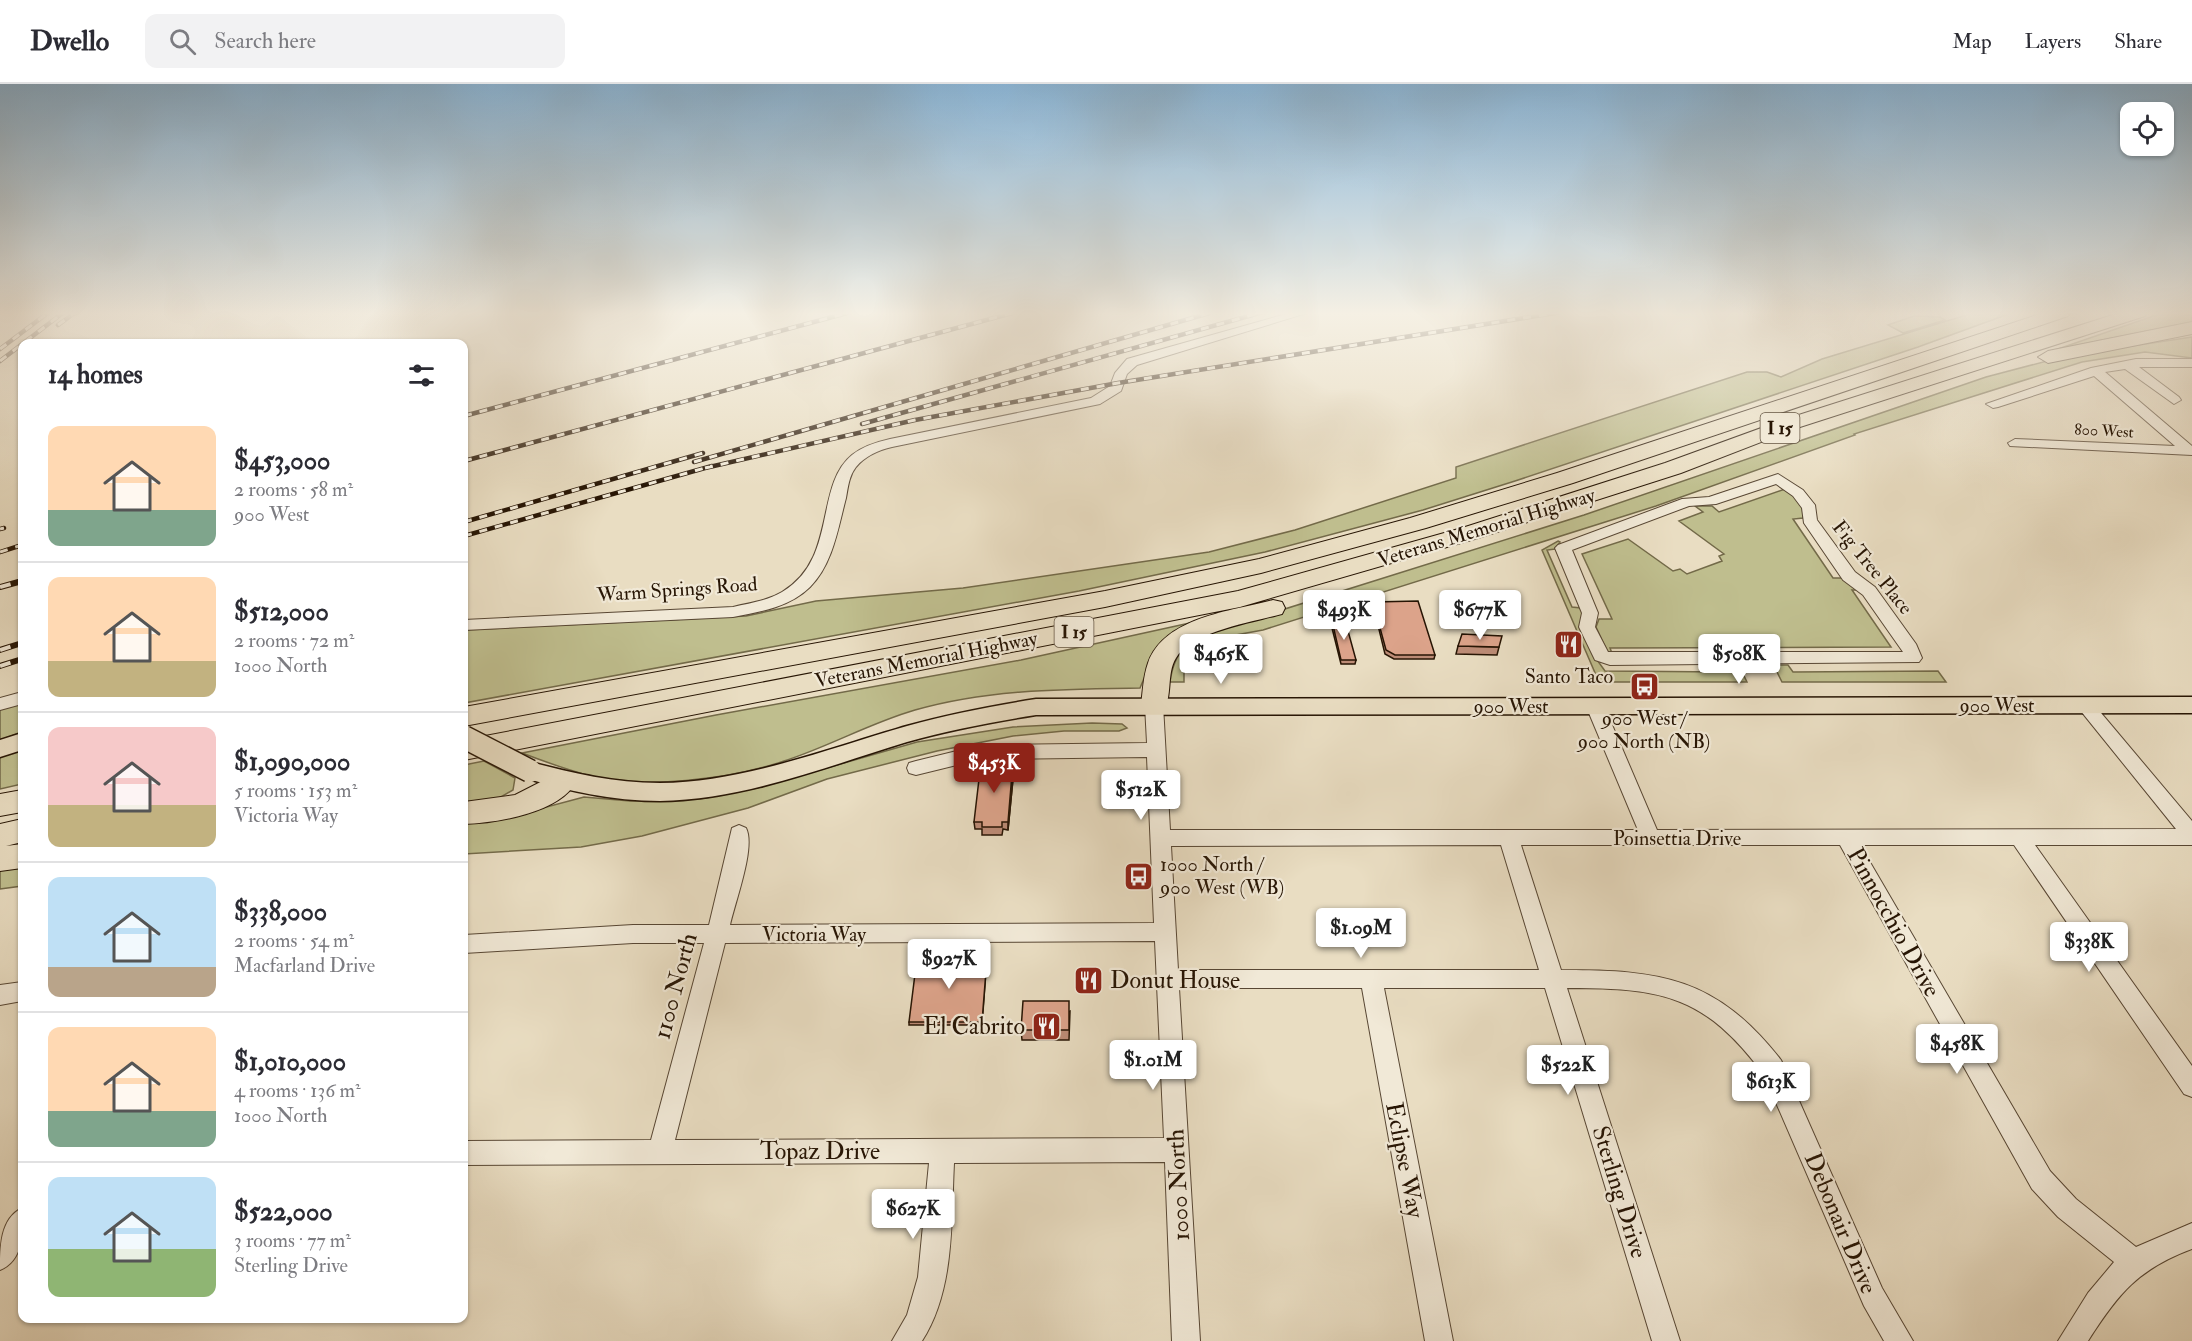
<!DOCTYPE html>
<html lang="en">
<head>
<meta charset="utf-8">
<style>
	:root { --surface:#fff; --page:#f2f2f3; --text:#2b2b33; --muted:#7c7c81; --line:#e1e1e2; --accent:#8f2418 }
	body { margin:0; font-family:"IM FELL Double Pica",serif; background:var(--page); color:var(--text); height:100vh; display:flex; flex-direction:column; font-size:22px; white-space:nowrap }
	* { box-sizing:border-box; margin:0 }
	p { font-size:20px; color:var(--muted) }
	.icon { flex:none; width:33px; height:33px; fill:none; stroke:currentColor; stroke-width:2; stroke-linecap:round; stroke-linejoin:round }
	.map { position:relative; flex:1; overflow:hidden }
	.drawer { position:absolute; left:18px; top:255px; width:450px; height:984px; display:flex; flex-direction:column; background:var(--surface); border-radius:12px; box-shadow:0 2px 4px #0004 }
	.drawer>* { flex:none }
	.buttons { position:absolute; left:2120px; top:18px; display:grid; gap:12px }
	.buttons a { display:grid; place-items:center; width:54px; height:54px; border-radius:12px; background:var(--surface); box-shadow:0 2px 4px #0004; font-size:30px }
	.price { position:absolute; translate:-50% -51px; padding:0 14px; border-radius:6px; background:#fff; color:#222; font-size:20px; line-height:39px; filter:drop-shadow(0 2px 3px #0008) }
	.price::after { content:''; position:absolute; left:50%; top:36px; width:18px; height:14px; margin-left:-9px; background:inherit; clip-path:polygon(0 0,100% 0,50% 100%) }
	.price.active { background:var(--accent); color:#fff }
	ul { padding:0; list-style:none }
	li { display:flex; align-items:center; gap:18px; height:150px; padding:0 30px }
	li+li { border-top:2px solid var(--line) }
	li span { display:grid; place-items:center; flex:none; width:168px; height:120px; border-radius:12px; color:#555 }
	li>.icon { margin-inline-start:auto }
	span .icon { width:72px; height:72px; fill:#fffc; stroke-width:1 }
	li b { font-size:26px }
	h2 { display:flex; justify-content:space-between; align-items:center; height:72px; padding:0 30px; font-size:26px }
	header { display:flex; align-items:center; gap:36px; box-sizing:border-box; height:84px; padding:0 30px; background:var(--surface); border-bottom:2px solid var(--line) }
	header strong { font-size:28px }
	nav { display:flex; gap:33px; margin-inline-start:auto; font-size:21px }
	.search { width:420px; height:54px; background:var(--page); display:flex; align-items:center; gap:15px; box-sizing:border-box; padding:0 21px; border-radius:12px; color:var(--muted); font-size:22px }
	.map>svg:first-child { display:block }
</style>
</head>
<body>
<header>
<strong>Dwello</strong>
<div class="search"><svg class="icon" aria-label="search" viewBox="0 0 24 24"><circle cx="10" cy="10" r="6"/><path d="M15 15l6 6"/></svg>Search here</div>
<nav><a>Map</a><a>Layers</a><a>Share</a></nav>
</header>
<div class="map">
<svg width="2192" height="1257" viewBox="0 0 2192 1257">
	<rect width="100%" height="100%" fill="#e9ddc2"/>
	<filter id="stains"><feTurbulence type="fractalNoise" baseFrequency=".00333" numOctaves="4"/><feColorMatrix values="0 0 0 0 .2 0 0 0 0 .09 0 0 0 0 .02 0 0 0 .5 -.17"/></filter>
	<radialGradient id="worn" r=".72"><stop offset=".6" stop-color="#630" stop-opacity="0"/><stop offset="1" stop-color="#630" stop-opacity=".3"/></radialGradient>
	<path fill="#bfbe8e" stroke="#736a49" stroke-width="1.5" d="M1968 228H2014L1918 263 1515 397 1423 426 1265 468 1079 507 464 619V546L746 532 816 517 963 504 1209 468 1295 446 1456 394V383L1747 288H1767L1781 293 1822 275 1970 230Z
		M2165 228H2192V238L2058 265Z
		M1914 232 1940 233 1945 236 1903 249 1888 241Z
		M2192 253V274L2145 268 2082 278 1854 350 1855 351 1656 422 1263 546 1203 557 1184 569V598H1170C1175 562 1190 558 1221 545L1584 431 1986 293 2066 272Z
		M1785 405H1790L1804 423 1803 434 1793 435 1833 494H1846L1863 506H1852L1891 563 1610 564 1613 572 1609 571 1596 543 1599 535H1612L1582 470 1628 455 1673 487 1680 485 1687 490 1722 477 1719 472 1724 470 1679 437 1703 428 1695 422H1712L1719 428Z
		M1558 457 1560 458 1555 465 1547 466 1572 523 1581 524 1592 569 1605 587 1725 588 1723 581C1738 581 1741 585 1747 598H1599L1542 466Z
		M1208 535 1163 557 1155 568 1140 604C1065 605 988 605 915 626 870 639 828 663 784 677 728 696 644 705 587 691 565 685 543 677 522 669L716 631 1021 576Z
		M1779 581H1788L1793 588 1938 587 1946 598H1782L1775 584Z
		M22 619V648L0 656V624Z
		M1092 639 1122 640 1127 644 1119 647H1064L1013 652 937 667 827 695 748 724 642 752 581 763 464 770V738L498 736 584 713 630 717 700 715 757 704 917 658 1013 643Z
		M22 665V700L0 705V673Z
		M484 677 515 694 513 706 494 717 464 719V681Z
		M22 782V802L0 805V785Z"/>
	<g fill="none" stroke-linecap="round" stroke-linejoin="round">
		<defs>
			<path id="minor" d="M1293 228H1310L1137 281 1127 290 1121 307 1100 320 892 363C879 366 865 372 856 383 849 392 848 403 846 414 838 444 833 480 810 503 790 523 760 528 733 533L464 546V536L733 523C749 519 767 517 782 508 838 475 814 402 852 371 863 362 877 358 890 355L1091 314 1110 302 1115 289 1127 275Z
				M2136 275H2192V283H2139L2179 313 2181 316 2174 320 2125 285 2105 288 2192 362V371L2010 362 2008 359 2015 355 2175 362 2094 292 1998 323 1993 324 1986 320 2091 284Z
				M1778 390 1803 406 1815 421 1817 436 1855 488 1875 503 1916 560 1922 574 1919 578 1610 581 1595 576 1579 543 1582 529 1555 464 1558 461 1682 415 1709 413ZM1776 400 1793 412 1802 424 1804 439 1843 496 1863 511 1903 568H1608L1595 543 1598 529 1572 466 1689 422 1716 420Z
				M22 608V620L0 626V614Z
				M1154 615 1160 617 1163 621 1170 746H1638L1586 622 1589 618H1601L1604 622 1657 746 2176 745 2076 621 2079 617H2091L2192 737V761H2035L2192 982V1013L2184 1010 2014 761H1860L2050 1087 2076 1115 2136 1163 2192 1139V1165C2138 1185 2118 1210 2088 1257H2058L2088 1209 2114 1178 2058 1133 2032 1105 1840 761H1521L1561 886C1661 886 1716 893 1781 976L1882 1204 1913 1257H1884L1864 1222 1764 991C1705 911 1662 904 1567 904L1680 1257H1652L1545 904H1384L1453 1257H1425L1362 904H1179L1200 1257H1172L1165 1078 954 1079C951 1137 955 1206 922 1257H892L907 1231 918 1193 929 1079 464 1081V1057L651 1056 704 859H633L464 869V851L633 841H709L732 744 739 741 746 744C756 763 735 818 730 841L1154 839 1147 673 998 675 965 679 916 691 909 689 907 684 909 679 916 677 965 665 998 661 1147 659 1145 621 1148 617ZM1501 761 1539 886H1178L1171 762ZM1155 857 1164 1054 675 1056 725 859Z
				M22 898V917L0 921V901Z
				M22 1124C24 1146 24 1176 0 1186 0 1163 0 1135 22 1124Z"/>
			<path id="major" d="M2192 613V629L1036 631C992 638 950 646 907 658 828 682 744 716 660 717 612 717 567 707 522 693L518 687 522 681 530 678C573 689 614 699 660 699 744 698 827 665 907 642 950 630 992 622 1036 615Z
				M22 649V666L0 673V656Z"/>
			<path id="highway" d="M2046 228H2071L2068 232 1573 399 1426 444 1261 489 1105 523 464 642V623L1105 507 1259 475 1410 434 1557 389Z
				M2122 228H2148L2145 232 1800 343 1681 389 1478 454 1240 523 464 676V656L1238 507 1462 444 1665 379 1786 335Z
				M2192 238V250L2048 279 2038 273 2048 267Z
				M1273 516 1282 518 1285 524 1282 530C1254 538 1192 547 1176 574 1166 590 1173 612 1163 628L1154 630 1145 628 1141 621C1143 607 1143 593 1148 579 1164 533 1232 527 1273 516Z
				M562 687 572 690 576 698C559 729 496 739 464 740V718L515 711Z
				M22 706V728L0 732V710Z
				M22 735V758L6 762 22 760V784L0 787V740Z"/>
		</defs>
		<use href="#minor" stroke="#584734" stroke-width="2"/>
		<use href="#major" stroke="#271504" stroke-width="3"/>
		<use href="#highway" stroke="#271504" stroke-width="2"/>
		<use href="#minor" fill="#f1e9d7" fill-rule="evenodd"/>
		<use href="#major" fill="#e9ddc2" fill-rule="evenodd"/>
		<use href="#highway" fill="#e9ddc2" fill-rule="evenodd"/>
		<defs>
			<path id="rail-far1" d="M58 241 76 228
				M0 265 49 228
				M0 277 64 228
				M464 332 851 228
				M862 340 1263 228
				M464 377 1016 228
				M694 378 1213 228
				M705 384 915 336 1118 299 1561 228
				M464 438 703 369
				M0 445 4 444
				M464 452 712 382
				M0 468 22 461"/>
			<path id="rail" d="M0 503 22 497
				M0 566 22 559
				M0 582 22 575"/>
		</defs>
		<use href="#rail-far1" stroke="#271504" stroke-width="4.5"/>
		<use href="#rail" stroke="#271504" stroke-width="6"/>
		<use href="#rail-far1" stroke="#f1e9d7" stroke-width="3" stroke-dasharray="8" stroke-linecap="butt"/>
		<use href="#rail" stroke="#f1e9d7" stroke-width="4" stroke-dasharray="11" stroke-linecap="butt"/>
		<defs>
			<path id="major-bridge" d="M464 653 530 687"/>
		</defs>
		<use href="#major-bridge" stroke="#271504" stroke-width="25" stroke-linecap="butt"/>
		<use href="#major-bridge" stroke="#e9ddc2" stroke-width="22"/>
	</g>
	<path fill="#bd8c77" stroke="#271504" stroke-width="1.5" d="M1373 518 1435 571 1434 575H1394L1385 570 1373 521Z
		M1332 537 1356 576 1355 580H1341L1331 540Z
		M1458 562 1499 563 1497 571 1456 570Z
		M1014 685 1008 746 1003 745 1002 751H982V745H975L974 738Z
		M987 874 982 941H909V938Z
		M1070 927 1069 956H1022L1021 946Z"/>
	<path fill="#9a7261" stroke="#271504" stroke-width="1.5" d="M1013 678 1014 685 1008 746V738Z"/>
	<path fill="#dca38a" stroke="#271504" stroke-width="1.5" d="M1418 517 1435 571H1395L1386 566 1373 518Z
		M1345 536 1356 576H1341L1332 537Z
		M1462 550 1502 552 1499 563 1458 562Z
		M981 678H1013L1008 738H1002V743H982V738H974Z
		M917 874H987L982 938H909Z
		M1023 917H1069V946H1021Z"/>
	<linearGradient id="sky" x2="0" y2="1"><stop stop-color="#8ab6d8"/><stop offset="0.57" stop-color="#f5f0e4"/><stop offset="1" stop-color="#f5f0e4" stop-opacity="0"/></linearGradient>
	<rect width="2192" height="403" fill="url(#sky)"/>
	<defs>
		<symbol id="restaurant-square" viewBox="-11 -11 22 22"><rect x="-9" y="-9" width="18" height="18" rx="4" fill="#8f2418" stroke="#f1e9d7"/><path d="M-5-6h1v4h1v-4h1v4h1v-4h1v5L-1.5 .5V6h-2V.5L-5-1ZM5-6V6H3V1.5H1.5Q1.5-4 5-6Z" fill="#fff"/></symbol>
		<symbol id="bus-square" viewBox="-11 -11 22 22"><rect x="-9" y="-9" width="18" height="18" rx="4" fill="#8f2418" stroke="#f1e9d7"/><path d="M-5-6H5V4H4V6H2V4H-2V6H-4V4H-5ZM-3.5-4V0h7V-4ZM-3.5 1.2v1.5H-2V1.2ZM2 1.2v1.5H3.5V1.2Z" fill="#fff"/></symbol>
	</defs>
	<g fill-rule="evenodd">
		<use href="#restaurant-square" x="1552" y="544" width="33" height="33"/>
		<use href="#bus-square" x="1628" y="586" width="33" height="33"/>
		<use href="#bus-square" x="1122" y="776" width="33" height="33"/>
		<use href="#restaurant-square" x="1072" y="880" width="33" height="33"/>
		<use href="#restaurant-square" x="1030" y="926" width="33" height="33"/>
	</g>
	<g text-anchor="middle" stroke-width="4.5" stroke-linejoin="round" paint-order="stroke">
		<g font-size="16" fill="#271504" stroke="#f1e9d7">
			<text transform="translate(2104 346) rotate(3)" y="6">800 West</text>
		</g>
		<g fill="#f1e9d7" stroke="#645543" stroke-width="1.5">
			<rect x="1760.5" y="329" width="39" height="30" rx="4.5"/>
			<rect x="1054.5" y="533" width="39" height="30" rx="4.5"/>
		</g>
		<g font-size="18" font-weight="bold" fill="#271504">
			<text x="1780" y="350">I 15</text>
			<text x="1074" y="554">I 15</text>
		</g>
		<g font-size="20" fill="#271504" stroke="#f1e9d7">
			<text transform="translate(1486 443) rotate(-17)" y="7">Veterans Memorial Highway</text>
			<text transform="translate(1873 483) rotate(51)" y="7">Fig Tree Place</text>
			<text transform="translate(677 505) rotate(-4)" y="7">Warm Springs Road</text>
			<text transform="translate(926 575) rotate(-11)" y="7">Veterans Memorial Highway</text>
			<text x="1997" y="628">900 West</text>
			<text x="1511" y="629">900 West</text>
			<text x="1677" y="761">Poinsettia Drive</text>
			<text x="814" y="857">Victoria Way</text>
		</g>
		<g font-size="20" fill="#271504" stroke="#f1e9d7">
			<text x="1569" y="599">Santo Taco</text>
			<text x="1644" y="641">900 West /<tspan x="1644" dy="23">900 North (NB)</tspan></text>
			<text x="1160" y="787" text-anchor="start">1000 North /<tspan x="1160" dy="23">900 West (WB)</tspan></text>
		</g>
		<g font-size="24" fill="#271504" stroke="#f1e9d7">
			<text transform="translate(1894 838) rotate(61)" y="8">Pinnocchio Drive</text>
			<text transform="translate(675 902) rotate(-75)" y="8">1100 North</text>
			<text x="820" y="1075">Topaz Drive</text>
			<text transform="translate(1405 1076) rotate(79)" y="8">Eclipse Way</text>
			<text transform="translate(1178 1101) rotate(-93)" y="8">1000 North</text>
			<text transform="translate(1620 1108) rotate(73)" y="8">Sterling Drive</text>
			<text transform="translate(1841 1139) rotate(67)" y="8">Debonair Drive</text>
		</g>
		<g font-size="24" fill="#271504" stroke="#f1e9d7" text-anchor="start">
			<text x="1110" y="904">Donut House</text>
			<text x="1025" y="950" text-anchor="end">El Cabrito</text>
		</g>
	</g>
	<rect width="100%" height="100%" filter="url(#stains)"/>
	<rect width="100%" height="100%" fill="url(#worn)"/>
</svg>
<div class="buttons">
<a><svg class="icon" aria-label="locate" viewBox="0 0 24 24"><circle cx="12" cy="12" r="6"/><path d="M12 2v4M12 18v4M2 12h4M18 12h4"/></svg></a>
</div>
<b class="price" style="left:1344px;top:557px">$493K</b>
<b class="price" style="left:1480px;top:557px">$677K</b>
<b class="price" style="left:1221px;top:601px">$465K</b>
<b class="price" style="left:1739px;top:601px">$508K</b>
<b class="price active" style="left:994px;top:710px">$453K</b>
<b class="price" style="left:1141px;top:737px">$512K</b>
<b class="price" style="left:1361px;top:875px">$1.09M</b>
<b class="price" style="left:2089px;top:889px">$338K</b>
<b class="price" style="left:949px;top:906px">$927K</b>
<b class="price" style="left:1957px;top:991px">$458K</b>
<b class="price" style="left:1153px;top:1007px">$1.01M</b>
<b class="price" style="left:1568px;top:1012px">$522K</b>
<b class="price" style="left:1771px;top:1029px">$613K</b>
<b class="price" style="left:913px;top:1156px">$627K</b>
<section class="drawer">
<h2>14 homes<svg class="icon" aria-label="filters" viewBox="0 0 24 24"><path d="M4 7h16M4 17h16"/><circle cx="9" cy="7" r="2"/><circle cx="15" cy="17" r="2"/></svg></h2>
<ul>
<li><span style="background:linear-gradient(#ffd9b3 70%,#7fa58c 0)"><svg class="icon" aria-label="home" viewBox="0 0 24 24"><path d="M3 11l9-7 9 7M6 9v11h12V9"/></svg></span><div><b>$453,000</b><p>2 rooms · 58 m²</p><p>900 West</p></div></li>
<li><span style="background:linear-gradient(#ffd9b3 70%,#c2b280 0)"><svg class="icon" aria-label="home" viewBox="0 0 24 24"><path d="M3 11l9-7 9 7M6 9v11h12V9"/></svg></span><div><b>$512,000</b><p>2 rooms · 72 m²</p><p>1000 North</p></div></li>
<li><span style="background:linear-gradient(#f6c9c9 65%,#c2b280 0)"><svg class="icon" aria-label="home" viewBox="0 0 24 24"><path d="M3 11l9-7 9 7M6 9v11h12V9"/></svg></span><div><b>$1,090,000</b><p>5 rooms · 153 m²</p><p>Victoria Way</p></div></li>
<li><span style="background:linear-gradient(#bfe0f5 75%,#b9a48a 0)"><svg class="icon" aria-label="home" viewBox="0 0 24 24"><path d="M3 11l9-7 9 7M6 9v11h12V9"/></svg></span><div><b>$338,000</b><p>2 rooms · 54 m²</p><p>Macfarland Drive</p></div></li>
<li><span style="background:linear-gradient(#ffd9b3 70%,#7fa58c 0)"><svg class="icon" aria-label="home" viewBox="0 0 24 24"><path d="M3 11l9-7 9 7M6 9v11h12V9"/></svg></span><div><b>$1,010,000</b><p>4 rooms · 136 m²</p><p>1000 North</p></div></li>
<li><span style="background:linear-gradient(#bfe0f5 60%,#8fb573 0)"><svg class="icon" aria-label="home" viewBox="0 0 24 24"><path d="M3 11l9-7 9 7M6 9v11h12V9"/></svg></span><div><b>$522,000</b><p>3 rooms · 77 m²</p><p>Sterling Drive</p></div></li>
</ul>
</section>
</div>
</body>
</html>
